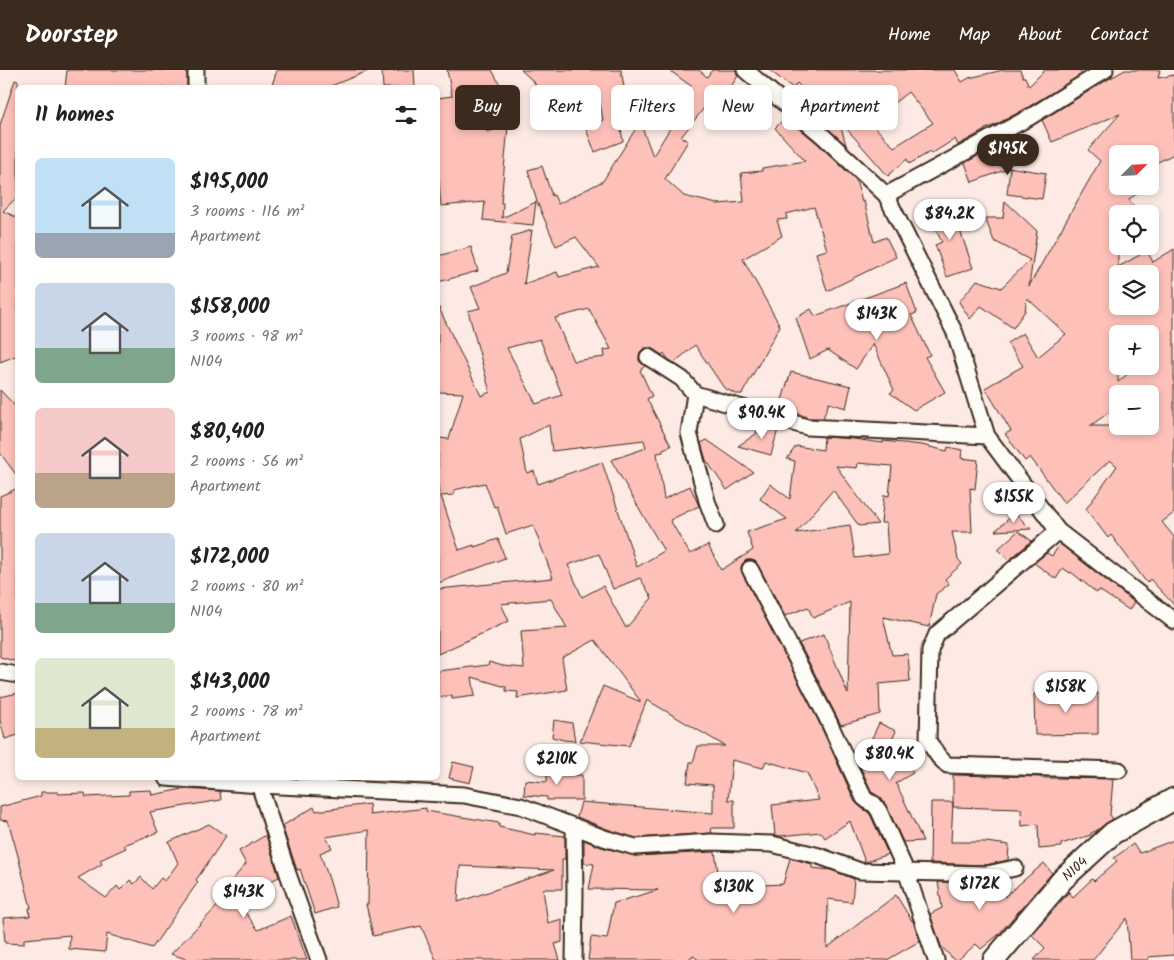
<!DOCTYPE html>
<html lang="en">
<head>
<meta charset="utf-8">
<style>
	:root { --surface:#fff; --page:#f6f6f6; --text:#222; --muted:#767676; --accent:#3b2a1e }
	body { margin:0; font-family:Kalam,sans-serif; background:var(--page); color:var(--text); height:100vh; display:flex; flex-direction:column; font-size:19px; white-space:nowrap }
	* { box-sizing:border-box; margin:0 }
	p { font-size:16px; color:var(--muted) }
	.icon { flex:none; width:28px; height:28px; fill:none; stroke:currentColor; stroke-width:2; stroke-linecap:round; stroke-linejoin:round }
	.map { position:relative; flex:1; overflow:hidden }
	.panel { position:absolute; left:15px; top:15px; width:425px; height:695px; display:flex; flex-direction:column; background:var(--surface); border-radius:8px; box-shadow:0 2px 8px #0003 }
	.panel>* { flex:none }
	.top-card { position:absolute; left:455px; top:15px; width:475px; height:45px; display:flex; gap:10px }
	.needle { width:32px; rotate:66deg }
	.fabs { position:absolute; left:1109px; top:75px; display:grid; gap:10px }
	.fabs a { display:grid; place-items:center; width:50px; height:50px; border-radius:8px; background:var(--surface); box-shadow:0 2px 8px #0003; font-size:25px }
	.price { position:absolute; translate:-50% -42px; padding:0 11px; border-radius:18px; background:#fff; color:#222; font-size:16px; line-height:32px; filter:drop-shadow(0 1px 2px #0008) }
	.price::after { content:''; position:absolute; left:50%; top:30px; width:15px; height:11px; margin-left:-8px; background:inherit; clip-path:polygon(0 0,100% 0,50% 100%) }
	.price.current { background:var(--accent); color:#fff }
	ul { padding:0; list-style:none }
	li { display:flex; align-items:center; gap:15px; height:125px; padding:0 20px }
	li span { display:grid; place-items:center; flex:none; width:140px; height:100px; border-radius:8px; color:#555 }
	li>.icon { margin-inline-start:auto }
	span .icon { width:60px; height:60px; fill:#fffc; stroke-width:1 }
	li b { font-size:21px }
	h2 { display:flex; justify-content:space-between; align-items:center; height:60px; padding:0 20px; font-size:21px }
	.chip { padding:0 18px; border-radius:8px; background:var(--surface); box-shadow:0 2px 8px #0003; font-size:18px; line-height:45px }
	.chip.current { background:var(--accent); color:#fff }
	header { display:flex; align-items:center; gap:30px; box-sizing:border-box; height:70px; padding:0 25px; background:var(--accent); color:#fff }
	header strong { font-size:24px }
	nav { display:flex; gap:28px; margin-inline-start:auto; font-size:18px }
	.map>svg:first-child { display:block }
</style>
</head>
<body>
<header>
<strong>Doorstep</strong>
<nav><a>Home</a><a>Map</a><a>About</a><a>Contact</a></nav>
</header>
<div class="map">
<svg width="1174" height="890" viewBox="0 0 1174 890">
	<rect width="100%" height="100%" fill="#fdeae4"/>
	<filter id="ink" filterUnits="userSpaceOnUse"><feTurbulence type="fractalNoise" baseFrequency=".02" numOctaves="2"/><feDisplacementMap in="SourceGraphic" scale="10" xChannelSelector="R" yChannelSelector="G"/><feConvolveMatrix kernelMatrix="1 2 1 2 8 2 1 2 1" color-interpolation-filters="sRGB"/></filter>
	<g filter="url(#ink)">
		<path fill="#fdc1b9" stroke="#3b2a1e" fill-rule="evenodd" d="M67 0H187V18H65Z
			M277 0H368V1L326 18H271Z
			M401 0H414L415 18H383L382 2Z
			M447 0H492L504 22 483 34 487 62 508 56 501 133H503L502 148 536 132 533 155 483 150 485 132 441 136 438 100V28L452 26Z
			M521 0H621L624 17 614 19 623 71 595 82 585 57 603 50 598 22H595L594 17 547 40 534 12Z
			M669 0H699L707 7 712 0H736L738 6 732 15 740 23 724 39 712 28 681 67 688 71 665 109 684 126 717 134 744 132 741 103 762 101V98L805 91 775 58 786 47 798 59 799 58 817 73 856 110 862 132 864 131 874 172 886 167 896 187 827 221 816 183 827 180 814 137 786 144 787 149 777 150 782 166 743 189 780 256 742 324H736L724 318 695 275 674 293 668 289 664 283 662 285 653 279 649 278H644L640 282 639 286V291L645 296 640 300 652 326 647 329 671 376 663 379V382L657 383 664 429 690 416 699 436 670 450 690 484 708 475 721 500 753 480 747 462 787 449 760 429 770 414 790 429 795 391 787 389 796 376 823 380 824 367 854 369 883 373V371L922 375 947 381 948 377 962 380 961 388 978 390 975 419 970 418 972 462H952L958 489 962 494 945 509 949 514 936 524 929 557 883 547 892 585 908 584 910 611 879 614 880 644 841 655 799 573 824 564 848 624 850 532 813 548 808 537 785 546 758 495 755 491 751 490H746L742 494 741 498 742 503 819 652 855 732 863 739 868 742 871 746 888 784 866 792H865L850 751 825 768 821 762 780 766 775 765 772 735 819 730 807 703 766 691 763 698 732 690 728 730H734V758H711L712 763 636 768 607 759 577 747 581 732 713 743V715L687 713 690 692H693L698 676H725L647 630 629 676 580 671 603 616 641 632 595 570 562 588 567 620 517 628 518 622 506 621V617L472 607 475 626 452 629V625L438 628V601L488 595 489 592 503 596 524 598 521 561 567 558 551 529 501 534 509 551 438 584V519L553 508 533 455 506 464 497 436 494 437 485 413 454 420V425L441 426 459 480 474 475V477L498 469 505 488 438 513V425H439L438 415V368L449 369 463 323 438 322V236L481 326 490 322 468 241 480 238 471 217 506 203 512 166 532 160 524 214 557 202 559 207 599 197 576 167 556 176 537 132 528 100 542 96 552 126 554 125 558 134 603 111 640 52 653 86 678 45 672 40 691 16ZM589 239 611 279 604 280 605 287 573 291 555 248ZM540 269 562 325 536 334 507 278ZM549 355 552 381 644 370 646 378 611 390 664 481 637 497 602 392 538 414 534 401 527 403 520 369ZM858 393 892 396 889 426 884 425 881 453H886L888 484 855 488 850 455 796 463 833 420 859 456 878 454 836 396 857 398ZM599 484 613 519 640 508 652 528 626 558 603 516 582 527 568 495Z
			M769 0H955L962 12 969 8 1003 0H1020L1023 7H1025L1029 16 1045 0H1078L1082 4 1025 39 993 56 985 59V60L958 75 955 69 931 84 930 82 909 94 907 89 888 106 839 50 846 75 813 46 821 38 797 13 793 18ZM908 22 933 53 894 77 870 52Z
			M1125 0H1160L1158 8 1174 5V84L1150 96V84H1118V116H1149L1129 129 1138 144H1118V197L1147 181 1153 192 1174 179V443L1162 452 1174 467V535L1150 509 1147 513 1111 465 1108 468 1086 439 1117 396 1110 390 1064 433 1030 387 1025 391 1005 364 1011 361 985 318 1023 296 1007 273 1023 263 1038 287 1066 264 1027 228 1025 241 1013 258 981 236 970 249 959 232 977 210 1001 218 1030 190 994 171 985 148H1003L1005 131 1037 161 1029 216 1100 91 1088 80 1120 44 1052 72 1042 50 1107 10ZM1118 204H1150V236H1118ZM1118 264H1150V296H1137L1118 312ZM1118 324H1150V356H1090L1118 336Z
			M15 10 18 11V126L3 141 18 148V285L0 292V55Z
			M992 78 998 94 995 95 1046 103 1042 129 1007 124 1010 98 972 112 965 93Z
			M950 131 973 198 947 207 935 175 942 172 927 143Z
			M471 177 478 201 438 212V186Z
			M906 213 917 243 911 245 930 285 925 287 945 322 914 340 890 323 894 320 873 274 856 299 828 280 810 289 796 248 811 239 815 246Z
			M791 302 851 316 846 338 829 333 823 348H809L780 336Z
			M0 320 18 339V407L0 383Z
			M759 354 778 359 771 385 738 376 756 364Z
			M707 370 753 402 727 420 706 390 701 373Z
			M18 418V592L0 587V426Z
			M1015 443 1031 459 995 461Z
			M1018 461 1032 471 1009 490 998 479Z
			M1060 474 1134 532 1129 540 1099 520 1097 523 1071 502 1070 503 1063 498 1056 509 1034 493 1047 483 1052 486Z
			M18 623V665L5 669 0 650V627Z
			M1098 623V664L1035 665 1034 624Z
			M554 650 572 653 575 671 564 670 552 667Z
			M879 653 896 661 891 672 893 671 913 703 896 713 923 771 903 772 887 737 881 728 872 722 857 690 886 675 872 668Z
			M453 692 474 697 470 713 449 708Z
			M547 697H566L567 705H582V730H547V727L524 725 525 710 547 712Z
			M953 705 1041 707V708H1055L1113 709 1110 745 1113 749 1105 754 1096 761 1091 763V765L1061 774V777L1039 779 1038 754 1022 756 1021 739 953 737Z
			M183 719 220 721 221 730 150 742 158 762 124 775 126 778 100 790 102 794 78 808 106 828 117 816 120 820 130 810 134 814 141 807 152 819 161 808 165 811 178 793 169 772 209 754 226 766 196 810 198 812 152 878 107 864 105 882 69 879 70 865 24 869V874L5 873 3 848 30 846 29 838H31L17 782 8 751 0 750V737L41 726V722H58V724L85 723 86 727 129 725V721L151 720 152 725Z
			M931 732H953L951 772H986L1009 775 1008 790 986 795 930 793Z
			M369 734 370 745 426 738V741L499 753V757L535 765V763L565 766V789H562V819H543L548 853 562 849V872L555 874 560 890H436L421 856 373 866 366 834H368L369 760 326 767 332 778 320 783 330 812 337 837 315 844 300 799 297 800 282 756 314 737 316 741ZM460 796 554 800 458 832Z
			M266 765 279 807 271 811 245 842 258 860 291 846 307 890H189L171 884 232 821 227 816 246 794 239 781Z
			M584 770 601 777 635 786 715 782 722 829 746 816 783 814 790 788 812 794V798L831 800 854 809 852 832 828 829 827 878 896 825 912 851H913L920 871 887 890H699L693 886 687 890H588L591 867 607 869 614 833 658 820 589 819 594 794 584 793Z
			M1174 770V885L1148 887V890H1130L1127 848 1093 890H1034L1045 878 1032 865 1069 822 1073 827 1092 809 1094 811 1117 791 1114 788 1133 774 1140 783Z
			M1044 793 1052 803 998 865 981 879 976 874 958 890H954L941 876 930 844 942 838 938 812 987 813 1006 810 1004 827Z"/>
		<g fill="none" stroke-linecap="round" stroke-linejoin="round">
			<defs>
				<path id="street" d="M196 0V18
					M745 0 823 66 886 125 955 263 987 366 1058 461 1174 551
					M886 125 1030 47 1105 0
					M648 287 682 309 695 324 807 357 987 366
					M695 324 689 363 707 431 716 455
					M1058 461 937 564 930 580 928 671 939 687 947 695 1119 700
					M750 499 827 648 864 728 869 732 874 734 879 741 906 801 936 890
					M0 602 18 605
					M166 708 260 715 464 725 521 736 604 768 635 777 711 772 772 774 819 786 860 801 987 804 1015 798
					M257 708 288 804 319 890
					M574 890 575 823 574 756"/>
				<g id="secondary">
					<path id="s1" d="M994 890 1063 809 1113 763 1174 729"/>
				</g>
			</defs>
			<use href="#street" stroke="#3b2a1e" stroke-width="19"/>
			<use href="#secondary" stroke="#3b2a1e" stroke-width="25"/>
			<use href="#street" stroke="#fdfcf7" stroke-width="15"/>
			<use href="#secondary" stroke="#fdfcf7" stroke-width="21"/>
		</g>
	</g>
	<g text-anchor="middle" stroke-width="5" stroke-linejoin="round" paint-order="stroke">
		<g font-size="14" fill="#3b2a1e" stroke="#fdfcf7">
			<text dy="5" stroke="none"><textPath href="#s1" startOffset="122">N104</textPath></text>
		</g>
	</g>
</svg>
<div class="fabs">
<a><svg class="needle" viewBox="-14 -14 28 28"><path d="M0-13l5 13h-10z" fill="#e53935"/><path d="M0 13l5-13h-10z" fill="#767676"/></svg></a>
<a><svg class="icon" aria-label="locate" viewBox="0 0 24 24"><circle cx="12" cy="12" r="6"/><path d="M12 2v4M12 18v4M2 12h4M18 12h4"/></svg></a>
<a><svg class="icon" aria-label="layers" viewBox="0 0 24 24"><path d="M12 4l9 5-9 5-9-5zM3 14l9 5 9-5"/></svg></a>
<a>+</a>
<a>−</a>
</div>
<b class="price current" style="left:1008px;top:106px">$195K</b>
<b class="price" style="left:950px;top:171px">$84.2K</b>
<b class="price" style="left:877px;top:271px">$143K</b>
<b class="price" style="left:762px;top:370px">$90.4K</b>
<b class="price" style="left:1014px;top:454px">$155K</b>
<b class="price" style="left:1066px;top:644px">$158K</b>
<b class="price" style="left:890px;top:711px">$80.4K</b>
<b class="price" style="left:557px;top:716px">$210K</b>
<b class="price" style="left:980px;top:841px">$172K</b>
<b class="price" style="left:734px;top:844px">$130K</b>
<b class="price" style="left:244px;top:849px">$143K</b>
<div class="top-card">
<a class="chip current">Buy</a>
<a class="chip">Rent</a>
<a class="chip">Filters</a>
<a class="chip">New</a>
<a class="chip">Apartment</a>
</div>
<section class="panel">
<h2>11 homes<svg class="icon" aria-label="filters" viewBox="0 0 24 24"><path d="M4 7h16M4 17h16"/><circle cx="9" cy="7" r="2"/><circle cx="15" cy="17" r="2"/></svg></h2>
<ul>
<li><span style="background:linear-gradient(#bfe0f5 75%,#9aa5b1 0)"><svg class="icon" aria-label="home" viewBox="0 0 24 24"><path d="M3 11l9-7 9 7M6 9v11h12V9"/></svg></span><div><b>$195,000</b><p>3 rooms · 116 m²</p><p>Apartment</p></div></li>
<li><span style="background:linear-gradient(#c9d6e8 65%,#7fa58c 0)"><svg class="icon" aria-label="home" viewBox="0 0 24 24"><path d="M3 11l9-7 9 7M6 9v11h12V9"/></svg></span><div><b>$158,000</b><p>3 rooms · 98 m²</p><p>N104</p></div></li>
<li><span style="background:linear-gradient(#f6c9c9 65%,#b9a48a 0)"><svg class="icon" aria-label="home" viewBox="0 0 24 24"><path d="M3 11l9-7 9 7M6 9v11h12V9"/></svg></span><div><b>$80,400</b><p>2 rooms · 56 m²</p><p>Apartment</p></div></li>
<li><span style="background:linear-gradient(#c9d6e8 70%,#7fa58c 0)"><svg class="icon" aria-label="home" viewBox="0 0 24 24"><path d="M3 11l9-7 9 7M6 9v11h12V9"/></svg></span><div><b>$172,000</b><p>2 rooms · 80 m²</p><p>N104</p></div></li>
<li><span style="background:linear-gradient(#dfe7d0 70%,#c2b280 0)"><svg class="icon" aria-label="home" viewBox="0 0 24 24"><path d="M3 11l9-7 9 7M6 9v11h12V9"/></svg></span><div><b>$143,000</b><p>2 rooms · 78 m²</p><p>Apartment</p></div></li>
</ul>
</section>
</div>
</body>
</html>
